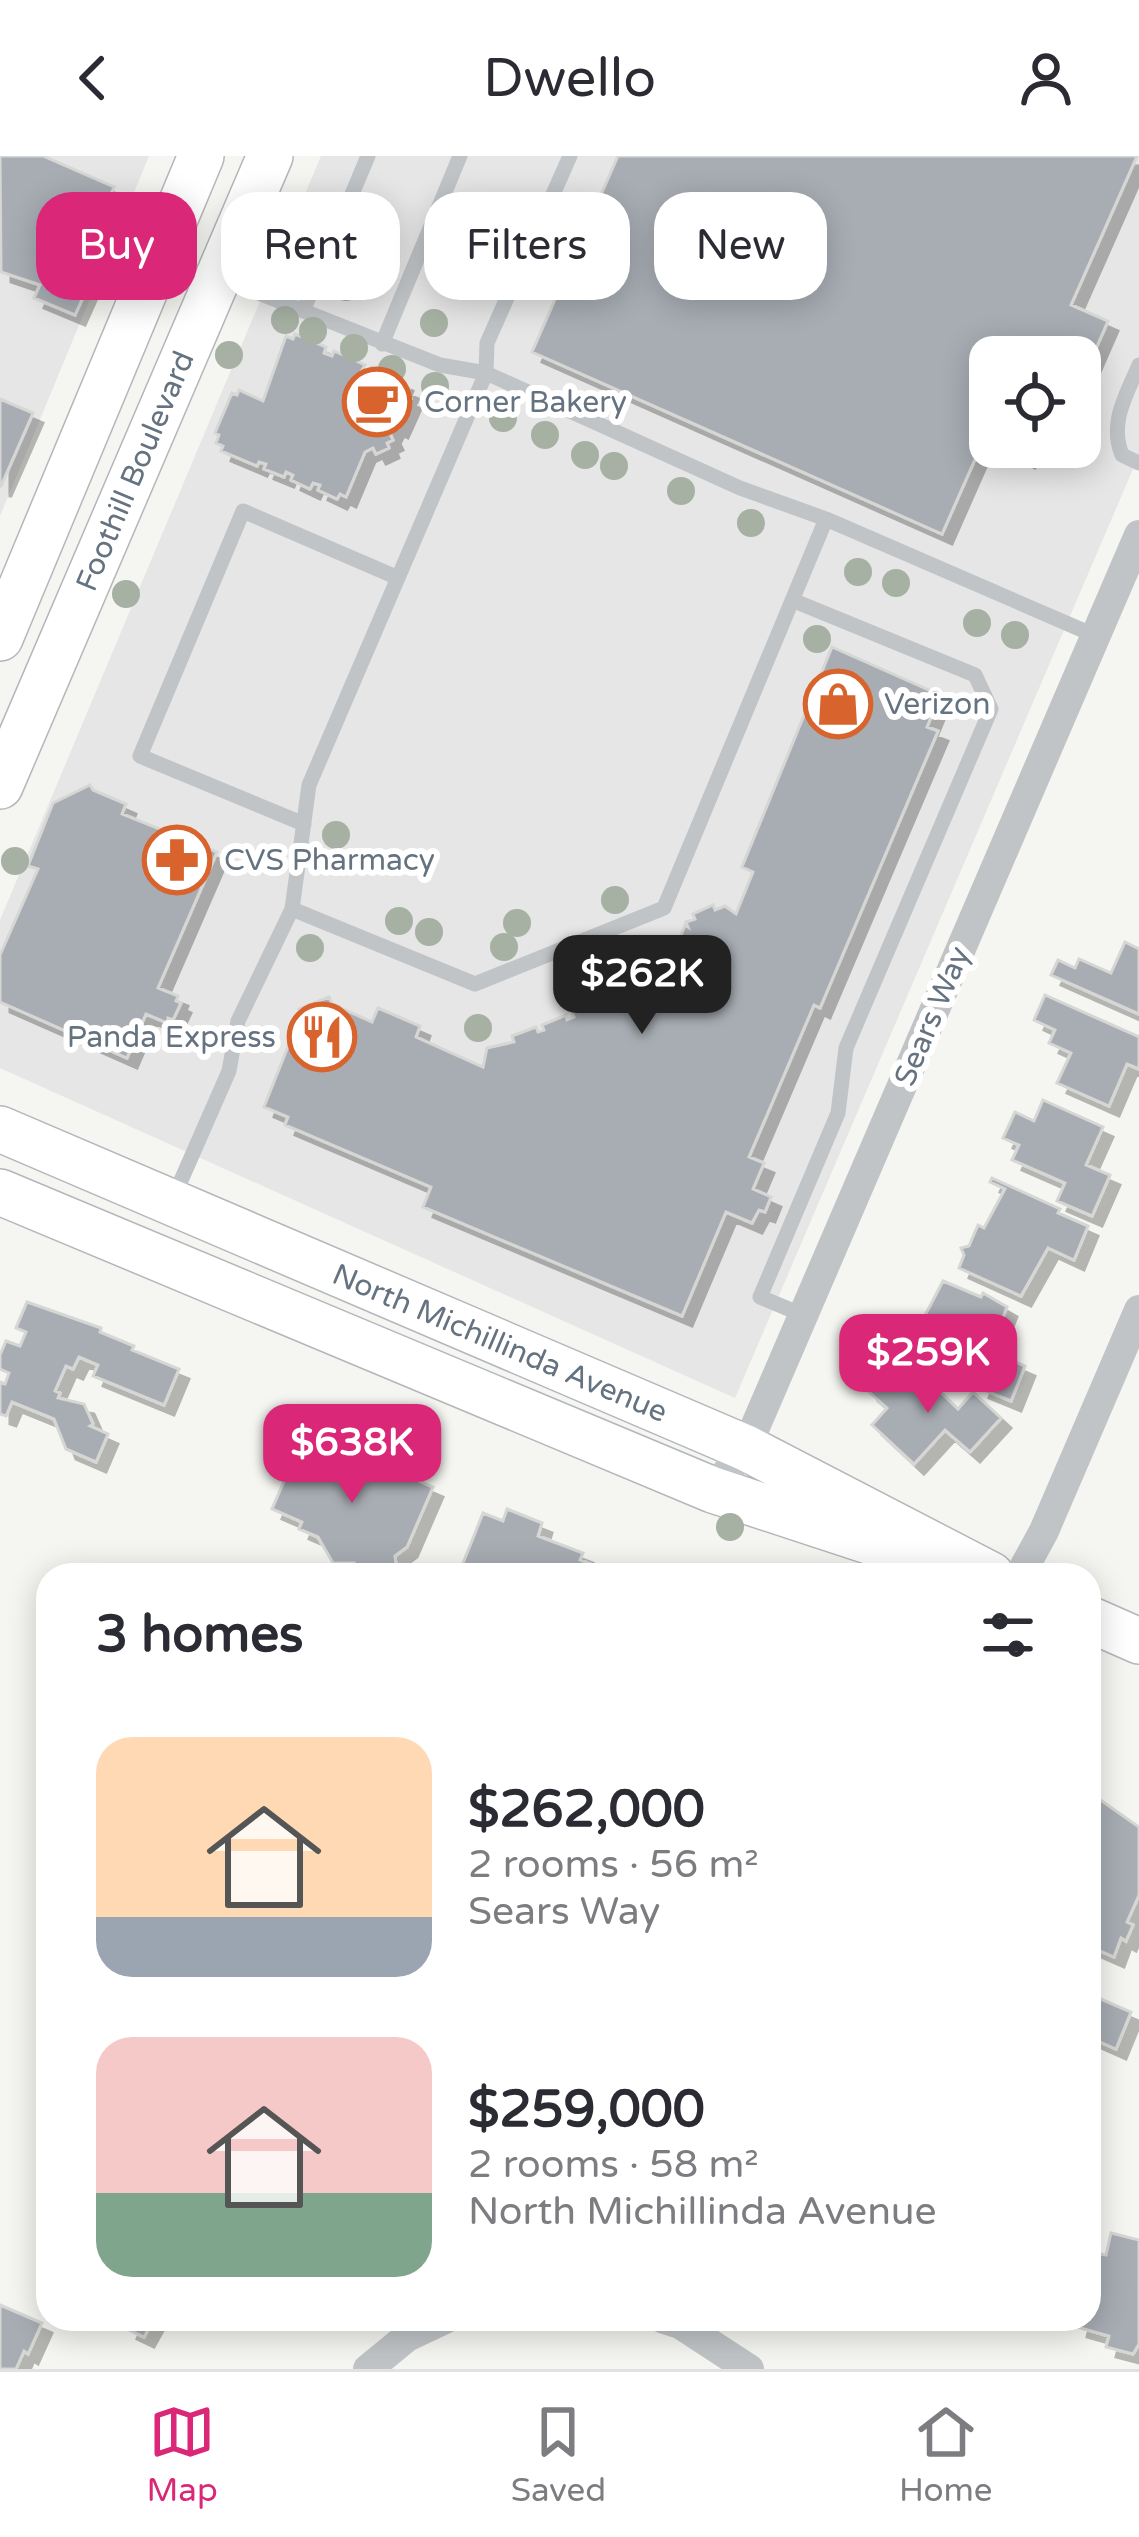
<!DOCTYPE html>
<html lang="en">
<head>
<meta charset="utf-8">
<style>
	:root { --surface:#fff; --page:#f2f2f3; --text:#2b2b33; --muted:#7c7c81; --line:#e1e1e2; --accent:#db2777 }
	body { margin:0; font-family:"Varela Round",sans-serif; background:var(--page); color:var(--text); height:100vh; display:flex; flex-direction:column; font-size:45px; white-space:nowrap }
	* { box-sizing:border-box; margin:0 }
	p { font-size:39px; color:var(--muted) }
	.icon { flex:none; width:66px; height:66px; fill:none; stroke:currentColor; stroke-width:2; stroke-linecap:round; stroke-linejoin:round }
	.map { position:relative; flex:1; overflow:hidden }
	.drawer { position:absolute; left:36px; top:1407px; width:1065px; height:768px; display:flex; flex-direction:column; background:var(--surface); border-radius:36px; box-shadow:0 6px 30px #0003 }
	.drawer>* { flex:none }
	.hud { position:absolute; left:36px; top:36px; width:1068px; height:108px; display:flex; gap:24px }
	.fabs { position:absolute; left:969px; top:180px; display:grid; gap:24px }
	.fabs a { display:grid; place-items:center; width:132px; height:132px; border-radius:24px; background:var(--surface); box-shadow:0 6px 30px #0003; font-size:60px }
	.price { position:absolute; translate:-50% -102px; padding:0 27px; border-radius:24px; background:var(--accent); color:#fff; font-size:39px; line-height:78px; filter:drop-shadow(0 3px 6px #0008) }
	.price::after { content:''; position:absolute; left:50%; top:72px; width:36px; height:27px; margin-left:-18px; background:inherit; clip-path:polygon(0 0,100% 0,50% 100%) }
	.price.active { background:#222; color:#fff }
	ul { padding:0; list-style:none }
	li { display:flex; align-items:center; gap:36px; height:300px; padding:0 60px }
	li span { display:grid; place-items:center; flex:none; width:336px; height:240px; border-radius:36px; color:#555 }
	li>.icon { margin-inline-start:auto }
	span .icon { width:144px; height:144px; fill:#fffc; stroke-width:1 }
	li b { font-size:51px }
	h2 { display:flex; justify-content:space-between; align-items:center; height:144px; padding:0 60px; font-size:51px }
	.pill { padding:0 42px; border-radius:36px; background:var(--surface); box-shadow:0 6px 30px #0003; font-size:42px; line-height:108px }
	.pill.active { background:var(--accent); color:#fff }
	header { display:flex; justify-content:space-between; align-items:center; height:156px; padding:0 60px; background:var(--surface); font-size:54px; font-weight:600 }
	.tab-bar { display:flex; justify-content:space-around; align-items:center; height:168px; border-top:3px solid var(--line); background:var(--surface); font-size:33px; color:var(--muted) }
	.tab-bar a { display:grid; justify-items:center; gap:6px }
	.tab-bar .active { color:var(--accent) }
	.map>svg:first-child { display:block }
</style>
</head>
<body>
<header><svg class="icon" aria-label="back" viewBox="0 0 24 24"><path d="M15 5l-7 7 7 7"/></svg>Dwello<svg class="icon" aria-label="person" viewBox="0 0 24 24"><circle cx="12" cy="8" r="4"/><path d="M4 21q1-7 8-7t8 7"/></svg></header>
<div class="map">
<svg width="1139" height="2213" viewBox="0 0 1139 2213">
	<defs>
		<filter id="shadow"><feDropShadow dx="10" dy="10" stdDeviation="0" flood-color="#0004"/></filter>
	</defs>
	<rect width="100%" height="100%" fill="#f5f5f1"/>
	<path fill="#e5e6e5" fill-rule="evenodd" d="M0 0H149L0 360Z
		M321 0H1139V299L735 1242 0 912V764ZM990 201H1080V291H990Z"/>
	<path fill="#a7adb3" stroke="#d6d6d4" stroke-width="3" filter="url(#shadow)" d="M0 0H43L114 31 78 112 93 119 75 159 34 142 40 129 1 116Z
		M618 0H1137L1071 149 1108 165 1080 229V201H990V286L984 283 942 378 532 196Z
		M295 178 326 191 324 197 332 200 334 195 365 209 362 214 369 217 372 211 403 225 401 230 409 233 405 240 411 243 398 272 394 270 390 278 393 284 387 287 389 292 376 298 373 292 365 296 346 341 340 338 337 343 318 334 320 329 313 327 310 333 291 324 293 319 286 316 284 321 264 313 266 308 259 306 257 310 221 295 223 290 216 287 219 279 215 277 232 237 237 239 239 234 263 245 286 180 293 183Z
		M0 243 33 257 1 330H0Z
		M1001 291H1029L1025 302Z
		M832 491 940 539 927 571 938 575 820 852 814 849 749 1001 764 1007 753 1033 771 1041 765 1056 759 1054 752 1067 726 1056 682 1160 423 1051 431 1031 285 969 288 961 264 951 301 858 299 853 329 841 332 848 372 866 378 852 420 870 416 881 483 911 487 892 514 886 512 880 536 871 538 876 544 874 542 869 566 859 567 864 574 861 572 856 594 847 597 852 620 839 631 846 659 836 685 769 688 771 686 766 695 763 693 758 713 749 715 754 725 750 736 758 753 716 742 711Z
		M90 629 93 634 126 648 122 658 217 696 158 832 178 840 176 845 181 847 173 864 168 862 167 867 146 858 127 902 0 846V799L38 713 28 710 53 647Z
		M1125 786 1139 793V858L1051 819 1058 804 1075 812 1079 803 1111 817Z
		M1045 839 1139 881V913L1127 908 1109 950 1057 927 1071 897 1049 887 1055 874 1034 864Z
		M1043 944 1103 971 1086 1009 1110 1019 1092 1060 1057 1045 1065 1027 1012 1004 1019 989 1003 982 1015 956 1034 965Z
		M992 1022 1060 1053 1058 1057 1088 1070 1074 1104 1048 1092 1021 1140 959 1112 964 1099 961 1092 969 1090 978 1069 984 1072 1005 1033 990 1026Z
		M943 1125 981 1141 983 1137 1007 1151 989 1195 1025 1210 1011 1245 979 1232 982 1225 896 1192 907 1166 919 1171Z
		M27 1146 101 1172 100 1176 134 1190 132 1194 179 1213 164 1249 93 1220 98 1209 79 1201 73 1213 66 1210 55 1235 60 1237 58 1242 84 1248 93 1268 90 1270 108 1278 96 1306 66 1293 54 1263 12 1246 6 1260 0 1258V1226L5 1228 9 1217 0 1213V1199L6 1185 20 1190 26 1176 16 1172Z
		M887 1214 906 1231 920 1216 958 1253 973 1236 1001 1262 970 1296 945 1274 914 1308 872 1269 887 1252 868 1235Z
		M305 1277 433 1331 407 1391 395 1400 397 1419H355L354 1407H333L318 1381 299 1373 302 1366 272 1353Z
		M507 1353 542 1367 538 1380 583 1397 580 1404 595 1410 592 1419H469L460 1415 483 1357 503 1365Z
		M1089 1636 1139 1671V1739L1127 1766 1133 1769 1126 1785 1121 1782 1114 1801 1089 1790Z
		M1089 1838 1131 1856 1116 1893 1089 1881Z
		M1111 2077 1139 2084V2188L1133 2198 1106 2191 1109 2180 1077 2171 1079 2163H1089L1092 2096 1106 2099Z
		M0 2149 42 2167 28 2198 24 2195 16 2213H0Z
		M118 2163H154L144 2181 127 2173 129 2168Z"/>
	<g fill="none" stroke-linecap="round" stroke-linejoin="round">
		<defs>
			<path id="primary" d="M0 482 201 0
				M0 630 270 0
				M0 973 746 1292 991 1419
				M0 1036 713 1334 905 1397
				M1089 1463 1139 1485"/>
		</defs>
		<use href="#primary" stroke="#b3b7bb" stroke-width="48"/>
		<path stroke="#c0c4c7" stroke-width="15" d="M223 123 440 209 486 217 740 332 826 363 1096 480
			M303 155 368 0
			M382 188 460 0
			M1139 209C1126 240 1109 266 1122 299L1139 307
			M792 444 975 519 991 553 846 892 838 957 760 1141 803 1159
			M304 668 140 600 243 355 396 421
			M292 753 475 828 664 752 826 363
			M172 1045 229 915 238 865 292 753 309 629 486 217 487 187 570 0"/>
		<path stroke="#c0c4c7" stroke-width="30" d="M713 1334 746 1292 1139 379
			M1020 1419 1044 1375 1139 1154
			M664 2163 680 2168 749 2213
			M368 2213 407 2181 445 2163"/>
		<use href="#primary" stroke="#fff" stroke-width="45"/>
	</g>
	<g fill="#a6b0a3">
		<circle cx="572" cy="51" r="14"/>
		<circle cx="346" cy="131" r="14"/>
		<circle cx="285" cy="164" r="14"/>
		<circle cx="434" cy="167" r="14"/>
		<circle cx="313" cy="175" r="14"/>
		<circle cx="354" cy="192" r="14"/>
		<circle cx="229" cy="199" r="14"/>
		<circle cx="392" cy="213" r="14"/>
		<circle cx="435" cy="230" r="14"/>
		<circle cx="503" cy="262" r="14"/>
		<circle cx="545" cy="279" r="14"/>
		<circle cx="585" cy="299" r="14"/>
		<circle cx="614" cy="310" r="14"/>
		<circle cx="681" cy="335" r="14"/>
		<circle cx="751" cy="367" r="14"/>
		<circle cx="858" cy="416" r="14"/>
		<circle cx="896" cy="427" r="14"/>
		<circle cx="126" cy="438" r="14"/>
		<circle cx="977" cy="467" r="14"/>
		<circle cx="1015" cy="479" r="14"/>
		<circle cx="817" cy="483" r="14"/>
		<circle cx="336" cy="679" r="14"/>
		<circle cx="15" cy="705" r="14"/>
		<circle cx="615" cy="744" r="14"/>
		<circle cx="399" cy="765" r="14"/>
		<circle cx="517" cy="767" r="14"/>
		<circle cx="429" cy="776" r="14"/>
		<circle cx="504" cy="791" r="14"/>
		<circle cx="310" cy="792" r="14"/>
		<circle cx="478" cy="872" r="14"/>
		<circle cx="730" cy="1371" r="14"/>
	</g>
	<defs>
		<symbol id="cafe-ring" viewBox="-11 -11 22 22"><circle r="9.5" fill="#fff" stroke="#d9632d" stroke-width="1.5"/><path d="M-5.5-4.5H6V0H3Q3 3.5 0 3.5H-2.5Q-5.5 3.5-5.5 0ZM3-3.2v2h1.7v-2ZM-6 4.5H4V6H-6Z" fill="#d9632d"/></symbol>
		<symbol id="shop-ring" viewBox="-11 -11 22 22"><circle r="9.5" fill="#fff" stroke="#d9632d" stroke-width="1.5"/><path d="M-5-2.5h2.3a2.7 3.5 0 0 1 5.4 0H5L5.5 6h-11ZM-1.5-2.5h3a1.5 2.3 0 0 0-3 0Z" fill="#d9632d"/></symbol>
		<symbol id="pharmacy-ring" viewBox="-11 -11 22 22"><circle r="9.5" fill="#fff" stroke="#d9632d" stroke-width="1.5"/><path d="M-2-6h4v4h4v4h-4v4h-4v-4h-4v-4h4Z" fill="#d9632d"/></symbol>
		<symbol id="restaurant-ring" viewBox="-11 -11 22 22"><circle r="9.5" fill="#fff" stroke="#d9632d" stroke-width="1.5"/><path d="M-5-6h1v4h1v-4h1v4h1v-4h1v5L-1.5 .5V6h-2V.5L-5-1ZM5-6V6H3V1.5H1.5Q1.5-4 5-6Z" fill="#d9632d"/></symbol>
	</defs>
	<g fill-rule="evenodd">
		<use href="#cafe-ring" x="339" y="208" width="76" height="76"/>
		<use href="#shop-ring" x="800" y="510" width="76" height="76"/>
		<use href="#pharmacy-ring" x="139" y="666" width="76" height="76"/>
		<use href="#restaurant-ring" x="284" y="843" width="76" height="76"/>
	</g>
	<g text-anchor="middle" stroke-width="12" stroke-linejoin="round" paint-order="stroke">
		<g font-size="30" fill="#657381" stroke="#fff" text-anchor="start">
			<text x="424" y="256">Corner Bakery</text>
			<text x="884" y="558">Verizon</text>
			<text x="224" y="714">CVS Pharmacy</text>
			<text x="276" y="891" text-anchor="end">Panda Express</text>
		</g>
		<g font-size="30" fill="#657381" stroke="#fff">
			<text transform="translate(135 315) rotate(-67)" y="10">Foothill Boulevard</text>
			<text transform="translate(932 860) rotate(-67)" y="10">Sears Way</text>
			<text transform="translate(500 1187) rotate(23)" y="10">North Michillinda Avenue</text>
		</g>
	</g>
</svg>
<div class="fabs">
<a><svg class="icon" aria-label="locate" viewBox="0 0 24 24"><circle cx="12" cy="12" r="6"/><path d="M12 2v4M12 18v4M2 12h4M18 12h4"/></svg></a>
</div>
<b class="price active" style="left:642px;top:881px">$262K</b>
<b class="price" style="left:928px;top:1260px">$259K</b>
<b class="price" style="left:352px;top:1350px">$638K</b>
<div class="hud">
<a class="pill active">Buy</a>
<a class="pill">Rent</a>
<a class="pill">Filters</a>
<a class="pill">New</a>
</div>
<section class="drawer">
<h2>3 homes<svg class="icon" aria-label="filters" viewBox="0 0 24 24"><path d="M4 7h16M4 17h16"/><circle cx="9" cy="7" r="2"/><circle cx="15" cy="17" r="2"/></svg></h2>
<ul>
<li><span style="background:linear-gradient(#ffd9b3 75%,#9aa5b1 0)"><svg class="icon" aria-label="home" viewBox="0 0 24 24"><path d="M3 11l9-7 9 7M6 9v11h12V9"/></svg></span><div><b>$262,000</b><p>2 rooms · 56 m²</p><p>Sears Way</p></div></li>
<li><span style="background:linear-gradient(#f6c9c9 65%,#7fa58c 0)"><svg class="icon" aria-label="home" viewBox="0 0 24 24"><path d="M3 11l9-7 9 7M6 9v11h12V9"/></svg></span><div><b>$259,000</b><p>2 rooms · 58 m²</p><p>North Michillinda Avenue</p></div></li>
</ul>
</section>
</div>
<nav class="tab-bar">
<a class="active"><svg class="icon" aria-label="map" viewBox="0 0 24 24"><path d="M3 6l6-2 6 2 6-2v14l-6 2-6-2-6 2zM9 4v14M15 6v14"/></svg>Map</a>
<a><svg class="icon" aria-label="saved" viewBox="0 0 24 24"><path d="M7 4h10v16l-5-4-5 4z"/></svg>Saved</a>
<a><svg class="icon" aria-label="home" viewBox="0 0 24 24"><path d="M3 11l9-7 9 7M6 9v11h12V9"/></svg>Home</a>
</nav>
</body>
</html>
